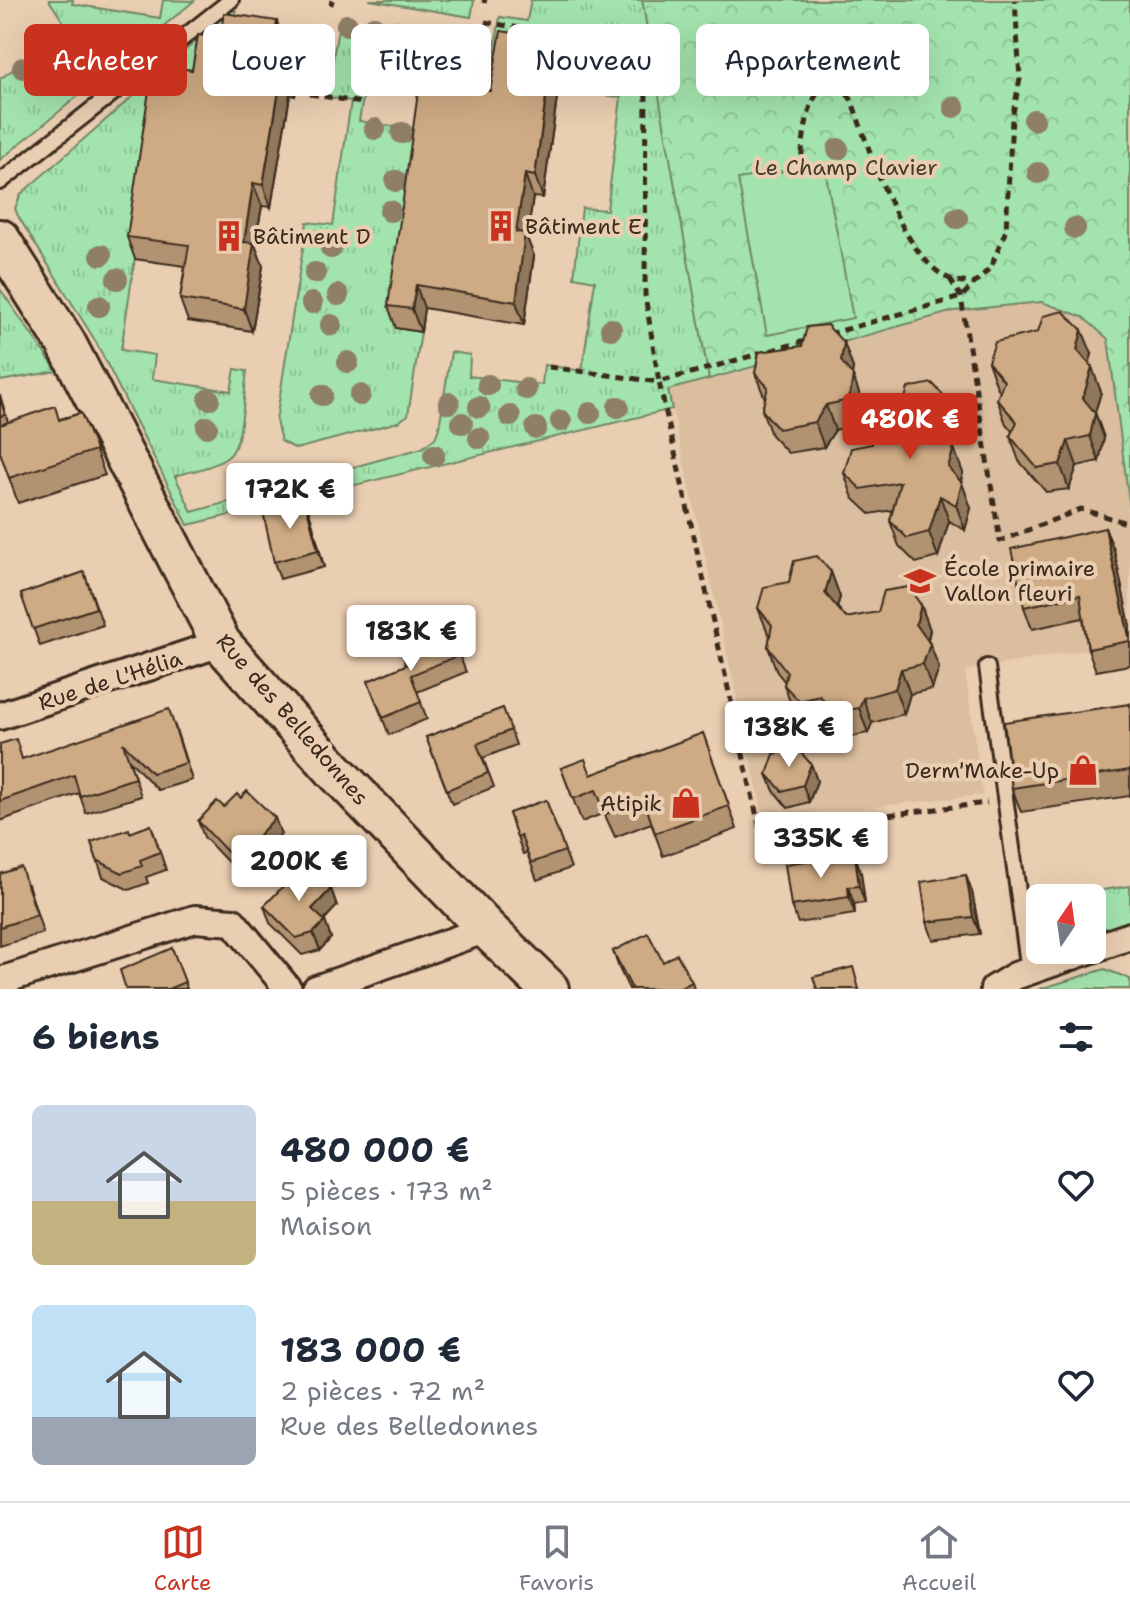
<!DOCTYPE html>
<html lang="fr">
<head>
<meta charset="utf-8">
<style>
	:root { --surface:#fff; --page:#f6f6f7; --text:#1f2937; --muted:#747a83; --line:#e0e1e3; --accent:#c8321e }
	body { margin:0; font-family:"Shantell Sans",sans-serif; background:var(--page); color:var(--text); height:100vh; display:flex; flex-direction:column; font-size:30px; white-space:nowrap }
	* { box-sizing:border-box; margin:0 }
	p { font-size:26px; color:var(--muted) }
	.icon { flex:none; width:44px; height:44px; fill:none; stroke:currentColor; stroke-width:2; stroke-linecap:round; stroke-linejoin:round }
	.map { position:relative; height:989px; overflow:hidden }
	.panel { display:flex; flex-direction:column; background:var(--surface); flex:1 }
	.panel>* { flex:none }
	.top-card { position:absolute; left:24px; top:24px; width:1082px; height:72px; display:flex; gap:16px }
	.needle { width:52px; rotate:13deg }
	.fabs { position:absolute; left:1026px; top:884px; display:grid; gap:16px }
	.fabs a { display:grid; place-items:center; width:80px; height:80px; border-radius:12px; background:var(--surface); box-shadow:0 8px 32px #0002; font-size:40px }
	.price { position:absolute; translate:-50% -68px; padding:0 18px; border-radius:8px; background:#fff; color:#222; font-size:26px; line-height:52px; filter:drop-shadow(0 2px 4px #0008) }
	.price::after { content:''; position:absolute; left:50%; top:48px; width:24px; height:18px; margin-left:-12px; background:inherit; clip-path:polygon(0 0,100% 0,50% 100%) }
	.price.current { background:var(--accent); color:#fff }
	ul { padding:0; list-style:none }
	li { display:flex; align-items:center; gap:24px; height:200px; padding:0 32px }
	li span { display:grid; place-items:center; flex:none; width:224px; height:160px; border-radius:12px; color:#555 }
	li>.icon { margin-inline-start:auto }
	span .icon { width:96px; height:96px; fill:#fffc; stroke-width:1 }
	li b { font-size:34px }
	h2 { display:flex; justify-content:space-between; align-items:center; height:96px; padding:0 32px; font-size:34px }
	.chip { padding:0 28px; border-radius:12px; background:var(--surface); box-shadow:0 8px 32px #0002; font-size:28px; line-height:72px }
	.chip.current { background:var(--accent); color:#fff }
	.tabs { display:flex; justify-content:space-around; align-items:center; height:112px; border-top:2px solid var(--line); background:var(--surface); font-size:22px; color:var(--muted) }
	.tabs a { display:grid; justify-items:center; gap:4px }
	.tabs .current { color:var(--accent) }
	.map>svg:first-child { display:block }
</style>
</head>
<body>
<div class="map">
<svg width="1130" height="989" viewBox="0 0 1130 989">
	<defs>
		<pattern id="grass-tufts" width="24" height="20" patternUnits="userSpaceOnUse" patternTransform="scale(2)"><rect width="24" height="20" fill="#a3e4ae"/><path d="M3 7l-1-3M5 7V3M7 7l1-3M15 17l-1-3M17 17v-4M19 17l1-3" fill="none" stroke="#8dc495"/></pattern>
		<pattern id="park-crowns" width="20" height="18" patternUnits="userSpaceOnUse" patternTransform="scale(2)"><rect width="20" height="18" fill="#a3e4ae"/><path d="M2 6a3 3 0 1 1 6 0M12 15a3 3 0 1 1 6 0" fill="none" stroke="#8dc495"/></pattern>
	</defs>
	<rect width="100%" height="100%" fill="#eaceb1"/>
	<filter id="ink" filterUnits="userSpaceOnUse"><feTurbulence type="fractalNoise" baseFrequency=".0125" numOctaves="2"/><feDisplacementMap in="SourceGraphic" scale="16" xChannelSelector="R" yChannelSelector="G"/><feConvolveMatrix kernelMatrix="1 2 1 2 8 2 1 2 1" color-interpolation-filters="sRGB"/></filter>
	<g filter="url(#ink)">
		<path fill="#dbbe9f" d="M1042 302 1083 317 1108 339 1130 521V642L965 671 983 795 764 818 668 391 954 311Z"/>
		<path fill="url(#grass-tufts)" stroke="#6f8766" stroke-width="2" d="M49 0H73L72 4 160 18 163 0 194 1 0 160V79L68 29Z
			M369 0H474L471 17Z
			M531 0H643L709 379 668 390 672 409 188 525 96 342 18 216 15 208 21 194 230 11H236L229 61 202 82 161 87 121 350 155 355 152 379 231 391 235 369 247 371C244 390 243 444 229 456 216 467 191 471 175 476L192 512 422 448 435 438 439 428 451 352 470 355 469 376 542 385 544 365 582 371 595 281 574 277 582 208 607 210 621 97 589 94 593 67 509 54 507 63 493 61 500 17 527 21Z
			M346 21 467 40 466 49 361 32 356 67 368 69 359 121 414 130 426 59 465 65 462 72 434 66 396 328 421 332 408 415 398 422 296 449 281 441 276 421 307 222 333 225 351 101 327 97 338 28 341 22Z
			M0 289 57 371 0 381Z
			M1130 886V923L1092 936V898H1048Z
			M1105 969 1130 979V989H1040Z"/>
		<path fill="url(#park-crowns)" stroke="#6f8766" stroke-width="2" d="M642 0H1130V510L1108 339 1083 317 1042 302 954 311 709 379Z"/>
		<path fill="#a3e4ae" stroke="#6f8766" stroke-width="2" d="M824 164 853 318 767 335 738 179Z"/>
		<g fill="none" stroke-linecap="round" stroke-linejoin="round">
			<defs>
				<path id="lane" d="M0 182 231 0
					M987 667 1029 971"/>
				<path id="street" d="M0 716 221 643
					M0 981 195 919 233 922 288 989
					M316 989 487 929
					M994 989 1015 976 1130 936"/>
				<path id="secondary" d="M0 239 66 343 221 643 333 769 487 929 549 989"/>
			</defs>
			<use href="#lane" stroke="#3b2a1e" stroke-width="20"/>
			<use href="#street" stroke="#3b2a1e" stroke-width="32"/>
			<use href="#secondary" stroke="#3b2a1e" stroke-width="44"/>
			<path stroke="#3b2a1e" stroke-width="5" stroke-dasharray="8 6" stroke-linecap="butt" d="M482 0 487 1
				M331 5 332 0
				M485 22 618 45 638 58 646 72 645 295 659 382 808 340
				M465 57 480 60
				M310 94 362 103
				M800 169C803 151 805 84 831 87 840 87 846 92 851 99 869 147 901 258 950 279 957 282 967 282 975 284
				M950 279 961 297 1000 541 1081 509 1130 524
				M829 334 961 297 991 267 1006 230 1012 118 1020 79 1015 0
				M549 367 659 382 760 830 987 803"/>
			<use href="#lane" stroke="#eaceb1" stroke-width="14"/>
			<use href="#street" stroke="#eaceb1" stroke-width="26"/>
			<use href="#secondary" stroke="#eaceb1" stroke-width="38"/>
		</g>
		<g fill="#8f7e68">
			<circle cx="347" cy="25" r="11"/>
			<circle cx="374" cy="27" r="11"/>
			<circle cx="398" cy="31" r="11"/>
			<circle cx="424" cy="35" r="11"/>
			<circle cx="450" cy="40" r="11"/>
			<circle cx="44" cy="52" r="11"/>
			<circle cx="23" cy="68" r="11"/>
			<circle cx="954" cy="107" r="11"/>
			<circle cx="1034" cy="120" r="11"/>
			<circle cx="375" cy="129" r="11"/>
			<circle cx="402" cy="133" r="11"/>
			<circle cx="838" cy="149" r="11"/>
			<circle cx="1038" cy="173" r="11"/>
			<circle cx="396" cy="181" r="11"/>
			<circle cx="390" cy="211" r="11"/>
			<circle cx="957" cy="218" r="11"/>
			<circle cx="1075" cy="228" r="11"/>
			<circle cx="331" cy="248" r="11"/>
			<circle cx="101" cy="255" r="11"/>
			<circle cx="315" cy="273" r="11"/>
			<circle cx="117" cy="279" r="11"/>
			<circle cx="338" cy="295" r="11"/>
			<circle cx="312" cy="303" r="11"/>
			<circle cx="99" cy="306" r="11"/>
			<circle cx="331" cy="325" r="11"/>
			<circle cx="611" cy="329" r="11"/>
			<circle cx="348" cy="362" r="11"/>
			<circle cx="488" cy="385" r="11"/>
			<circle cx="526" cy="389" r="11"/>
			<circle cx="322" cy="395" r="11"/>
			<circle cx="360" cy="395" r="11"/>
			<circle cx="209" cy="399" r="11"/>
			<circle cx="449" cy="403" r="11"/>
			<circle cx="479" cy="407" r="11"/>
			<circle cx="618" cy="407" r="11"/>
			<circle cx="590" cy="413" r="11"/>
			<circle cx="510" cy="416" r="11"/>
			<circle cx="561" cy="421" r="11"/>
			<circle cx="462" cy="423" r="11"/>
			<circle cx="207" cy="427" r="11"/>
			<circle cx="536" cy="428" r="11"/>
			<circle cx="479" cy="438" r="11"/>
			<circle cx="434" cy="455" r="11"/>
		</g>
		<path fill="#b19372" stroke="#3b2a1e" stroke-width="2" d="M277 21 279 28 302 53 295 96 290 95 271 207 262 206 255 245 263 266 252 331 188 321 180 299 185 266 135 259 127 237 192 70 220 38Z
			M554 39 562 62 543 198 533 197 527 238 534 256 524 325 424 308 421 332 396 328 388 306 449 48 458 71 456 85 490 91Z
			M844 343 853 368 852 375 862 401 858 425 835 430 824 447 788 453 771 435 762 410 765 399 755 373Z
			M1092 354 1089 364 1101 392 1095 412 1104 438 1099 461 1077 466 1069 489 1046 492 1019 461 1010 436 1012 431 1006 424 997 399 1000 391 997 387 988 362Z
			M0 395 8 422 60 419 81 413 105 475 18 503 0 452Z
			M957 425 951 445 963 473 961 481 971 508 965 530 949 521 938 557 916 563 899 546 890 521 893 510 870 514 853 498 844 473Z
			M305 501 311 518 324 567 280 579 274 562Z
			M1105 528 1114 550 1130 626V665L1096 671 1088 649 1083 618 1032 629 1024 607Z
			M84 572 103 625 40 646 21 594Z
			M831 572 840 597 837 607 846 618 921 605 930 630 928 640 939 668 932 689 910 694 904 714 872 723 868 733 844 738 829 721 808 726 793 710 784 685 785 682 777 672 768 647 770 636 768 633 758 608Z
			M449 629 466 672 417 692 427 719 389 735 368 681 406 665Z
			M1130 704V796L1021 812 1012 788Z
			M503 708 516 745 483 758 494 787 452 804 426 737Z
			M175 726 192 780 158 790 129 760 141 796 86 813 79 793 0 821V744L23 759Z
			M703 733 737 829 663 856 651 823 615 837 604 813 582 822 561 768 591 775Z
			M811 764 817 781 809 802 788 808 774 791 767 774Z
			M546 800 571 868 537 880 527 853 523 854 509 813Z
			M224 807 281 834 241 876 204 837 198 821Z
			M151 825 166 870 146 877 148 883 129 890 103 877 91 842 130 833Z
			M855 856 861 873 865 903 854 904 855 914 798 923 791 906 820 863Z
			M0 874 28 884 43 933 0 946Z
			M331 889 337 906 324 920 331 938 320 950 302 955 270 923 264 906Z
			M972 892 980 934 933 940 927 922Z
			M172 948 187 989H126Z
			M613 951 663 962 692 982 694 989H629L619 968Z"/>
		<path fill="#90785c" stroke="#3b2a1e" stroke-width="2" d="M293 31 302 53 295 96 287 73Z
			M554 39 562 62 543 198 535 176Z
			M449 48 458 71 453 106 444 83Z
			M282 72 290 95 271 207 263 185Z
			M525 174 533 197 527 238 534 256 524 325 516 302V232Z
			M253 183 262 206 255 245 263 266 252 331 244 309V242Z
			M416 285 424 308 421 332 412 309Z
			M1082 330 1092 354 1086 375 1077 350Z
			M844 343 853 368 850 386 841 361Z
			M1092 367 1101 392 1092 423 1083 398Z
			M853 376 862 401 858 425 849 400Z
			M948 400 957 425 948 456 939 431Z
			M826 405 835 430 824 447 815 422Z
			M1095 413 1104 438 1099 461 1090 436Z
			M1068 441 1077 466 1069 489 1060 464Z
			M954 448 963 473 957 492 948 467Z
			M962 483 971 508 965 530 956 505Z
			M940 496 949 521 938 557 929 532Z
			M305 501 311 518 324 567 318 550Z
			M1105 528 1114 550 1130 626V641Z
			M831 572 840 597 834 618 825 593Z
			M921 605 930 630 925 649 916 624Z
			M930 644 939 668 932 689 923 664Z
			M901 669 910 694 904 714 895 689Z
			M863 698 872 723 868 733 859 708Z
			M811 764 817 781 809 802 803 785Z
			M275 818 281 834 241 876 235 860Z
			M855 856 861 873 865 903 859 886Z
			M966 875 972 892 980 934 973 917Z
			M848 887 854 904 855 914 849 897Z
			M331 889 337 906 318 926 312 909Z
			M325 921 331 938 320 950 313 933Z"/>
		<path fill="#ceab84" stroke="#3b2a1e" stroke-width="2" d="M224 13 277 21 276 28 293 31 287 73 282 72 263 185 253 183 244 242 254 243 244 309 180 299 189 245 127 237 153 64 192 70 198 35 220 38Z
			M501 31 554 39 535 176 525 174 516 232 525 233 516 302 416 285 412 309 388 306 425 43 449 48 444 83 490 91Z
			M1063 311 1082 330 1077 350 1092 367 1083 398 1095 413 1090 436 1068 441 1060 464 1037 468 1010 436 1017 422 997 399 1004 381 988 362 995 342 1038 332 1043 316Z
			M827 325 844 343 841 361 853 376 849 400 826 405 815 422 778 429 762 410 768 387 755 373 759 352 802 346 807 327Z
			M932 383 948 400 939 431 954 448 948 467 962 483 956 505 940 496 929 532 907 538 890 521 900 482 861 489 844 473 851 448 872 444 879 421 899 419 908 388Z
			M0 397 5 415 0 416Z
			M55 406 59 420 81 413 96 450 9 478 0 452V425Z
			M305 501 318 550 274 562 263 512Z
			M1105 528 1130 641 1088 649 1080 595 1024 607 1011 549Z
			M817 556 831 572 825 593 846 618 878 612 884 591 908 587 921 605 916 624 930 644 923 664 901 669 895 689 863 698 859 708 835 713 820 696 799 701 784 685 787 672 768 647 772 625 758 608 764 587 789 582 794 561Z
			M84 572 96 608 33 629 21 594Z
			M449 629 460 655 411 675 421 702 383 718 368 681 406 665 400 649Z
			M1130 704V770L1012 788 1004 722Z
			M503 708 511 730 477 744 488 773 447 790 426 737Z
			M169 709 186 763 152 773 123 743 135 778 80 796 74 775 0 801V744L16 739 22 759Z
			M703 733 729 806 655 833 644 800 606 814 596 790 573 799 561 768 585 759 591 775Z
			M797 748 811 764 803 785 782 791 767 774 774 754Z
			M247 791 275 818 235 860 198 821 217 801 224 807 237 794 241 798Z
			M546 800 565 851 531 863 521 836 517 837 509 813Z
			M151 825 160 852 140 860 142 866 122 873 97 860 91 842 129 829 130 833Z
			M855 856 859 886 848 887 849 897 791 906 785 864 819 859 820 863Z
			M305 864 331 889 312 909 325 921 313 933 296 938 264 906Z
			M21 867 37 915 0 927V874Z
			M966 875 973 917 927 922 921 882Z
			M648 933 663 962 677 954 692 982 679 989H632L613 951Z
			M172 948 185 982 168 989H126L120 970Z
			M853 967 859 989H817L813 977Z"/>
	</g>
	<defs>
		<symbol id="building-bare" viewBox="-9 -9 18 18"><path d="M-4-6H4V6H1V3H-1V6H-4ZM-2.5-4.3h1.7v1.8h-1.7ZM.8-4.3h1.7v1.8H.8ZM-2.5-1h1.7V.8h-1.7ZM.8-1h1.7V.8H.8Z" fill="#c8321e" stroke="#eaceb1" stroke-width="2.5" paint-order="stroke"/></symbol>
		<symbol id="school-bare" viewBox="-9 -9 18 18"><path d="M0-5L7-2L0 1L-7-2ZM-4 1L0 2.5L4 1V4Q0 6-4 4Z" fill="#c8321e" stroke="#eaceb1" stroke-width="2.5" paint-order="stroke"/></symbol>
		<symbol id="shop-bare" viewBox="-9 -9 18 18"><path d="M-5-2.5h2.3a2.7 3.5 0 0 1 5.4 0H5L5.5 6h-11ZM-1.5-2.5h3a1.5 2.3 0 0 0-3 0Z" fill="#c8321e" stroke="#eaceb1" stroke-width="2.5" paint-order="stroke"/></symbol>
	</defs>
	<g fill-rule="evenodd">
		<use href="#building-bare" x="479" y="204" width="44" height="44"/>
		<use href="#building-bare" x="207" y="214" width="44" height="44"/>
		<use href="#school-bare" x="898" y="559" width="44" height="44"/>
		<use href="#shop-bare" x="1061" y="748" width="44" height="44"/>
		<use href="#shop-bare" x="664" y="781" width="44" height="44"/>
	</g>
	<g text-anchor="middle" stroke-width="8" stroke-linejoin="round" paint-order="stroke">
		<g font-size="22" fill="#453d2c" stroke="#eaceb1">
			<text x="846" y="175">Le Champ Clavier</text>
		</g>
		<g font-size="22" fill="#3b2a1e" stroke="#eaceb1" text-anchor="start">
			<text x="525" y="234">Bâtiment E</text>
			<text x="253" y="244">Bâtiment D</text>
			<text x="944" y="576">École primaire<tspan x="944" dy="25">Vallon fleuri</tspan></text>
			<text x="1059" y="778" text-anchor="end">Derm'Make-Up</text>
			<text x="662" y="811" text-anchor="end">Atipik</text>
		</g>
		<g font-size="22" fill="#3b2a1e" stroke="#eaceb1">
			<text transform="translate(110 680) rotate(-18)" y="8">Rue de L'Hélia</text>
			<text transform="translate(293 719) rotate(49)" y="8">Rue des Belledonnes</text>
		</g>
	</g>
</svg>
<div class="fabs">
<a><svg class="needle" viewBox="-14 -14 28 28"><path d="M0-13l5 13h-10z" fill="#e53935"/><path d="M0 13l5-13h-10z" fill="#747a83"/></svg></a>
</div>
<b class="price current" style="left:910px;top:461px">480K €</b>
<b class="price" style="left:290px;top:531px">172K €</b>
<b class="price" style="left:411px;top:673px">183K €</b>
<b class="price" style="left:789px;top:769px">138K €</b>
<b class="price" style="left:821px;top:880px">335K €</b>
<b class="price" style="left:299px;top:903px">200K €</b>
<div class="top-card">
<a class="chip current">Acheter</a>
<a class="chip">Louer</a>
<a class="chip">Filtres</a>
<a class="chip">Nouveau</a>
<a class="chip">Appartement</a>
</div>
</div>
<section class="panel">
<h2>6 biens<svg class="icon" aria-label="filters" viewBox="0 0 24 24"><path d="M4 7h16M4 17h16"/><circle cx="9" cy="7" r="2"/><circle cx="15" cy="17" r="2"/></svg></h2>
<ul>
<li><span style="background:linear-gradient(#c9d6e8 60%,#c2b280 0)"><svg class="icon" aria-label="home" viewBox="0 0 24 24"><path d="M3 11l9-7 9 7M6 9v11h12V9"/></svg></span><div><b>480 000 €</b><p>5 pièces · 173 m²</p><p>Maison</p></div><svg class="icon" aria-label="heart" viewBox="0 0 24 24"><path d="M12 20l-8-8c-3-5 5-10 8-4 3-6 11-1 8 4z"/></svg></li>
<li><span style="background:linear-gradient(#bfe0f5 70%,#9aa5b1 0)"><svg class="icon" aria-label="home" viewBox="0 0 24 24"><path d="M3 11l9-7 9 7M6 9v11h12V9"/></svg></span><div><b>183 000 €</b><p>2 pièces · 72 m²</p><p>Rue des Belledonnes</p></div><svg class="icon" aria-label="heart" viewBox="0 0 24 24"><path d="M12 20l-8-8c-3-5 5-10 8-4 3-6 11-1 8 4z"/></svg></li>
</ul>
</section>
<nav class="tabs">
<a class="current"><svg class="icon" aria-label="map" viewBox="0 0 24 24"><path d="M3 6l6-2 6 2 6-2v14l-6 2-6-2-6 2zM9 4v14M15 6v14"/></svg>Carte</a>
<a><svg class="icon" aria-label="saved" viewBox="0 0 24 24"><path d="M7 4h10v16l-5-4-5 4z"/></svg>Favoris</a>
<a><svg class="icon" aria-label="home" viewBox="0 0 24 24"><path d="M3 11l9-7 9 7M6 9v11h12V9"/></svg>Accueil</a>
</nav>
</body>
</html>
